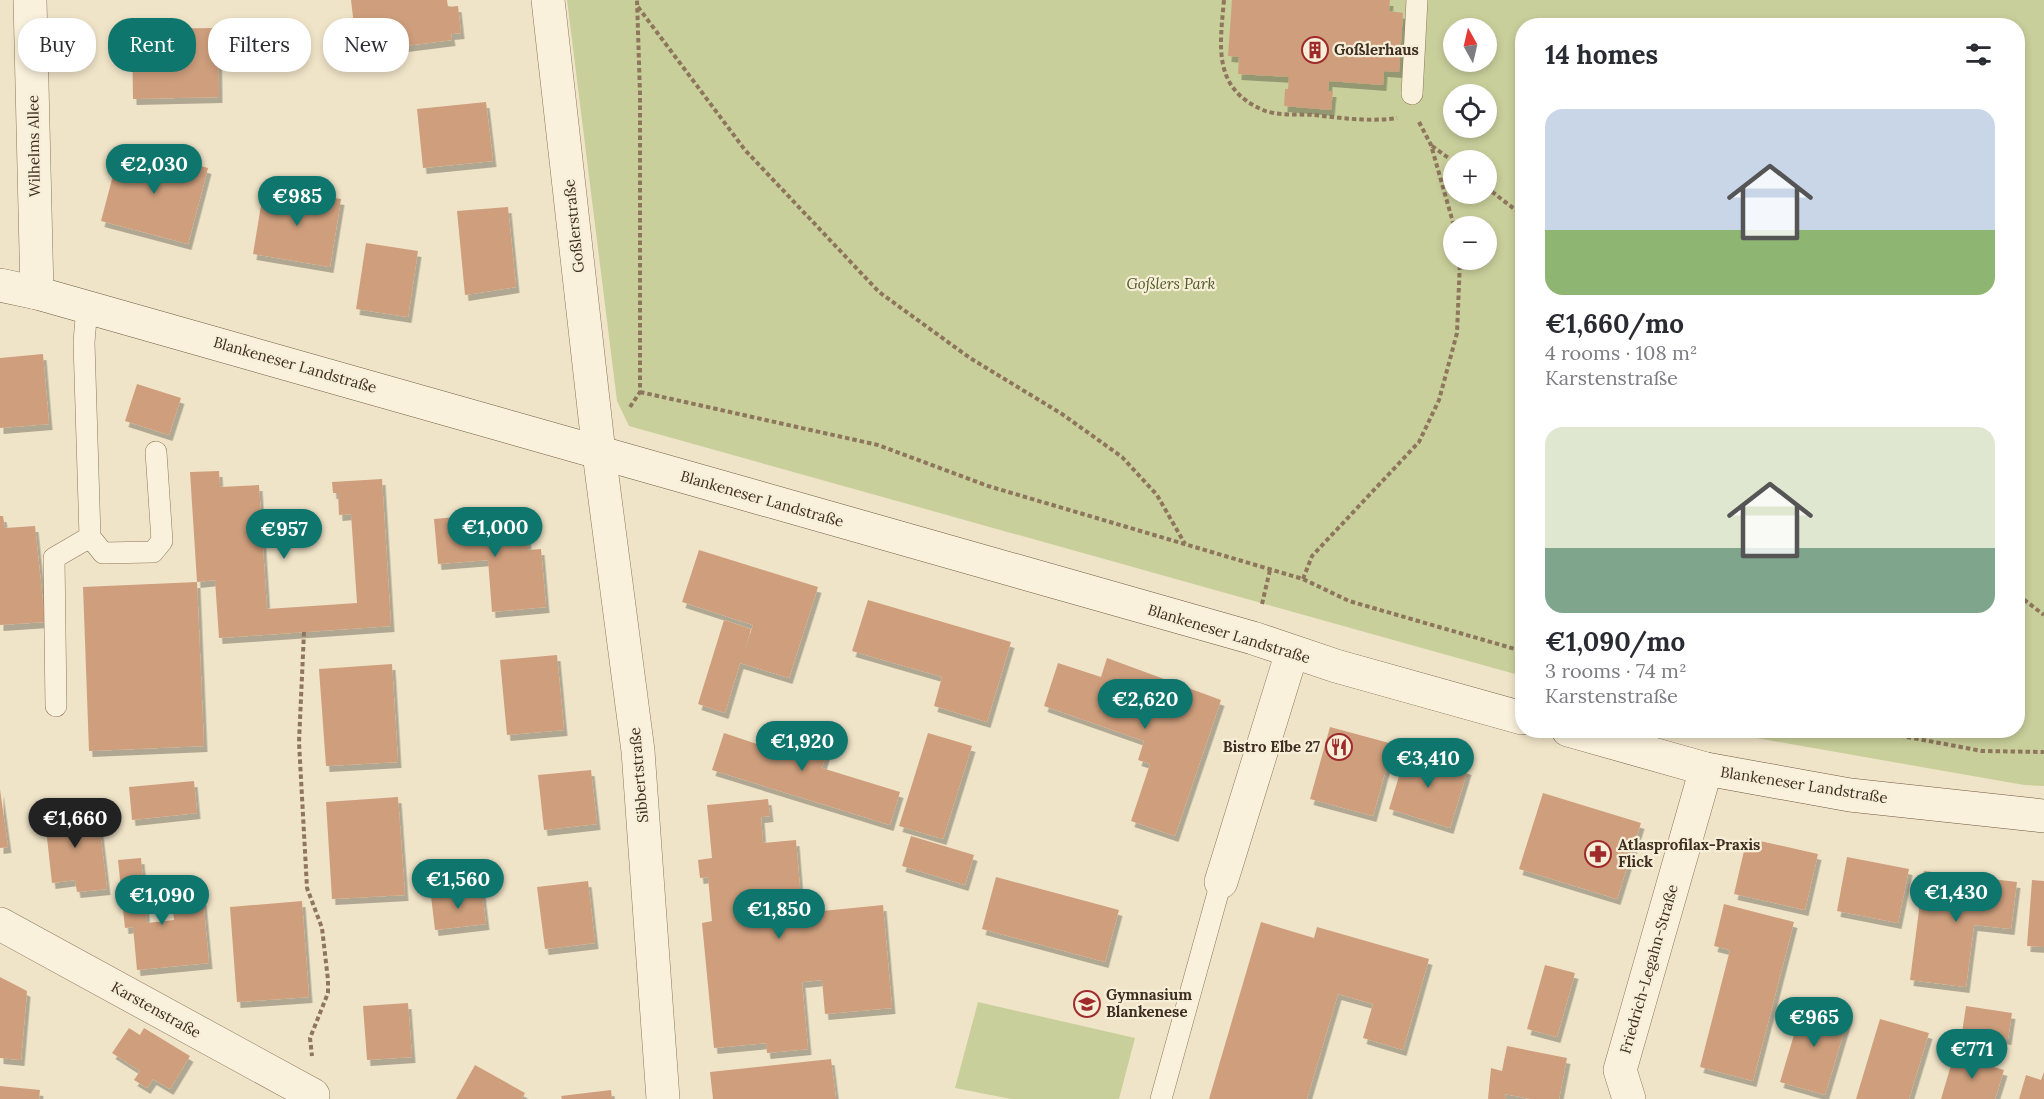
<!DOCTYPE html>
<html lang="en">
<head>
<meta charset="utf-8">
<style>
	:root { --surface:#fff; --page:#f7f7f7; --text:#2b2b33; --muted:#7c7c81; --accent:#0f766e }
	body { margin:0; font-family:Lora,serif; background:var(--page); color:var(--text); height:100vh; display:flex; flex-direction:column; font-size:22px; white-space:nowrap }
	* { box-sizing:border-box; margin:0 }
	p { font-size:20px; color:var(--muted) }
	.icon { flex:none; width:33px; height:33px; fill:none; stroke:currentColor; stroke-width:2; stroke-linecap:round; stroke-linejoin:round }
	.map { position:relative; flex:1; overflow:hidden }
	.panel { position:absolute; left:1515px; top:18px; width:510px; height:720px; display:flex; flex-direction:column; background:var(--surface); border-radius:24px; box-shadow:0 3px 9px #0003 }
	.panel>* { flex:none }
	.top-card { position:absolute; left:18px; top:18px; width:570px; height:54px; display:flex; gap:12px }
	.needle { width:39px; rotate:352deg }
	.buttons { position:absolute; left:1443px; top:18px; display:grid; gap:12px }
	.buttons a { display:grid; place-items:center; width:54px; height:54px; border-radius:50%; background:var(--surface); box-shadow:0 3px 9px #0003; font-size:30px }
	.price { position:absolute; translate:-50% -51px; padding:0 14px; border-radius:21px; background:var(--accent); color:#fff; font-size:20px; line-height:39px; filter:drop-shadow(0 2px 3px #0008) }
	.price::after { content:''; position:absolute; left:50%; top:36px; width:18px; height:14px; margin-left:-9px; background:inherit; clip-path:polygon(0 0,100% 0,50% 100%) }
	.price.on { background:#222; color:#fff }
	ul { padding:0; list-style:none }
	li { display:grid; align-content:center; gap:12px; height:318px; padding:0 30px }
	li span { display:grid; place-items:center; height:186px; border-radius:18px; color:#555 }
	li>.icon { margin-inline-start:auto }
	span .icon { width:108px; height:108px; fill:#fffc; stroke-width:1 }
	li b { font-size:26px }
	h2 { display:flex; justify-content:space-between; align-items:center; height:72px; padding:0 30px; font-size:26px }
	.pill { padding:0 21px; border-radius:24px; background:var(--surface); box-shadow:0 3px 9px #0003; font-size:21px; line-height:54px }
	.pill.on { background:var(--accent); color:#fff }
	.map>svg:first-child { display:block }
</style>
</head>
<body>
<div class="map">
<svg width="2044" height="1099" viewBox="0 0 2044 1099">
	<defs>
		<filter id="shadow"><feDropShadow dx="3.5" dy="6" stdDeviation="0" flood-color="#0004"/></filter>
	</defs>
	<rect width="100%" height="100%" fill="#f0e4c8"/>
	<path fill="#c9cf9b" fill-rule="evenodd" d="M567 0H2044V786L2024 785 1716 731 2018 730V26H1522V676L629 426 617 401ZM1454 28H1486V62H1454ZM1454 94H1486V128H1454ZM1454 160H1486V194H1454ZM1454 226H1486V260H1454Z
		M978 1002 1135 1038 1119 1099H1011L955 1088Z"/>
	<path fill="#cf9f7d" filter="url(#shadow)" d="M351 0H447L448 7 458 6 461 33 451 34 452 40 357 52Z
		M1232 0H1390L1389 11 1403 13 1399 72 1384 71 1383 85 1329 81 1328 91H1333L1331 110 1284 106 1285 89H1288L1289 77 1238 74 1239 57 1228 56Z
		M218 28 219 97 133 99 132 29Z
		M486 102 493 161 423 168 417 109Z
		M121 145 208 168 188 244 101 221Z
		M264 187 341 199 330 267 253 254Z
		M508 207 516 287 465 295 457 211Z
		M366 243 418 251 408 317 356 309Z
		M43 354 49 424 0 428V358Z
		M137 384 181 398 169 435 125 421Z
		M219 471 220 487 259 485 267 609 357 603 351 514 339 515 338 493H333L332 482 382 479 391 626 219 638 215 580 197 582 190 472Z
		M502 513 505 532 527 530 528 550 541 549 546 607 492 612 488 560 438 564 434 519Z
		M0 516H3L5 528 35 526 45 622 0 625Z
		M699 550 818 587 789 678 740 663 725 713 698 704 724 620 751 629 744 652 753 625 682 602Z
		M197 582 204 746 89 751 83 587Z
		M868 600 1011 642 987 722 934 706 942 677 852 651Z
		M557 655 564 730 507 735 500 660Z
		M1107 658 1221 700 1175 836 1131 821 1150 764 1138 760 1144 741 1044 706 1058 663 1101 677Z
		M392 664 398 762 326 766 319 669Z
		M767 722 830 741 822 768 900 792 890 825 712 770 724 733 760 745Z
		M1330 727 1393 744 1373 816 1310 799Z
		M928 733 972 746 943 839 899 826Z
		M1407 750 1468 769 1450 828 1389 809Z
		M591 770 597 824 544 830 538 775Z
		M194 781 197 813 132 820 129 787Z
		M0 789 8 847 0 848Z
		M1543 793 1641 823 1617 899 1519 869Z
		M398 797 405 895 332 899 326 802Z
		M768 799 770 816 761 817 763 843 796 840 802 913 883 905 892 1008 825 1014 822 980 802 982 808 1049 767 1053 766 1043 714 1048 702 923 712 921 708 877 700 878 698 860 712 858 707 805Z
		M85 806 87 823 99 822 107 889 77 892 75 880 52 883 44 811Z
		M911 836 974 855 965 885 902 866Z
		M1747 838 1818 854 1805 910 1734 894Z
		M1847 857 1909 869 1898 923 1837 911Z
		M141 858 147 923 174 920 172 903 203 899 209 963 137 970 133 927 125 928 118 860Z
		M1924 871 2017 882 2011 929 1974 925 1966 987 1910 980Z
		M996 877 1119 910 1105 962 982 929Z
		M2032 880 2044 881V947L2027 946Z
		M588 881 595 943 545 949 537 887Z
		M482 891 486 924 435 930 431 896Z
		M302 901 309 997 237 1002 230 907Z
		M1724 904 1794 922 1753 1081 1700 1067 1730 950 1714 946Z
		M1261 922 1314 938 1317 927 1429 959 1403 1050 1363 1038 1373 1004 1338 994 1307 1099H1209Z
		M1545 965 1575 973 1557 1037 1527 1029Z
		M0 977 27 991 21 1060 0 1058Z
		M1804 1001 1849 1015 1825 1095 1780 1082Z
		M408 1003 412 1057 367 1060 363 1006Z
		M1966 1006 2012 1013 2008 1039 1962 1033Z
		M1880 1019 1929 1033 1909 1099H1856Z
		M129 1028 140 1035 144 1028 190 1056 170 1089 153 1079 147 1088 134 1080 140 1071 112 1053Z
		M1507 1046 1567 1058 1559 1099H1531L1505 1094 1506 1099H1488L1491 1068 1502 1071Z
		M1954 1055 2004 1070 1995 1099H1941Z
		M831 1059 836 1099H713L710 1072Z
		M475 1065 525 1093 522 1099H456Z
		M2044 1072V1099H2019L2026 1075 2041 1080Z
		M0 1086 40 1090 39 1099H0Z
		M611 1090 612 1099H562L561 1096Z"/>
	<g fill="none" stroke-linecap="round" stroke-linejoin="round">
		<defs>
			<path id="service" d="M1412 94 1417 0
				M90 537 103 553 153 552 162 541 156 452
				M56 706 54 558 90 537 84 342 87 307
				M1161 1099 1221 882"/>
			<path id="minor" d="M30 0 37 293
				M548 0 599 453 638 751 663 1099
				M1221 882 1292 652
				M0 924 313 1095
				M1629 1099 1620 1070 1706 769"/>
			<path id="secondary" d="M0 285 37 293 1253 638 1336 666 1522 718
				M1568 730 1706 769 1850 795 2044 816"/>
		</defs>
		<use href="#service" stroke="#8d765c" stroke-width="22"/>
		<use href="#minor" stroke="#8d765c" stroke-width="34"/>
		<use href="#secondary" stroke="#6f573f" stroke-width="34"/>
		<path stroke="#8d765c" stroke-width="4" stroke-dasharray="4.5 3" stroke-linecap="butt" d="M1224 0C1220 46 1212 88 1263 110 1277 116 1299 114 1314 115 1342 118 1369 122 1397 118
			M638 7 745 150 879 292 970 358 1062 414 1122 457 1157 495 1185 544
			M1419 122 1431 145 1454 226
			M1432 146 1454 162
			M1486 187 1522 215
			M640 392 878 445 988 486 1303 579 1349 601 1522 651
			M630 407 640 392V94L637 0
			M1303 579 1312 556 1419 442 1439 400 1457 333 1460 260
			M2018 595 2044 615
			M1262 604 1270 570
			M304 632 299 742 307 888 322 928 328 980V993L310 1038 312 1056
			M1870 730 1982 751 2044 752"/>
		<use href="#service" stroke="#faf1dc" stroke-width="21"/>
		<use href="#minor" stroke="#faf1dc" stroke-width="33"/>
		<use href="#secondary" stroke="#faf1dc" stroke-width="33"/>
	</g>
	<defs>
		<symbol id="building-ring" viewBox="-11 -11 22 22"><circle r="9.5" fill="#f7eed8" stroke="#9e2a2b" stroke-width="1.5"/><path d="M-4-6H4V6H1V3H-1V6H-4ZM-2.5-4.3h1.7v1.8h-1.7ZM.8-4.3h1.7v1.8H.8ZM-2.5-1h1.7V.8h-1.7ZM.8-1h1.7V.8H.8Z" fill="#9e2a2b"/></symbol>
		<symbol id="restaurant-ring" viewBox="-11 -11 22 22"><circle r="9.5" fill="#f7eed8" stroke="#9e2a2b" stroke-width="1.5"/><path d="M-5-6h1v4h1v-4h1v4h1v-4h1v5L-1.5 .5V6h-2V.5L-5-1ZM5-6V6H3V1.5H1.5Q1.5-4 5-6Z" fill="#9e2a2b"/></symbol>
		<symbol id="pharmacy-ring" viewBox="-11 -11 22 22"><circle r="9.5" fill="#f7eed8" stroke="#9e2a2b" stroke-width="1.5"/><path d="M-2-6h4v4h4v4h-4v4h-4v-4h-4v-4h4Z" fill="#9e2a2b"/></symbol>
		<symbol id="school-ring" viewBox="-11 -11 22 22"><circle r="9.5" fill="#f7eed8" stroke="#9e2a2b" stroke-width="1.5"/><path d="M0-5L7-2L0 1L-7-2ZM-4 1L0 2.5L4 1V4Q0 6-4 4Z" fill="#9e2a2b"/></symbol>
	</defs>
	<g fill-rule="evenodd">
		<use href="#building-ring" x="1300" y="35" width="30" height="30"/>
		<use href="#restaurant-ring" x="1324" y="732" width="30" height="30"/>
		<use href="#pharmacy-ring" x="1583" y="839" width="30" height="30"/>
		<use href="#school-ring" x="1072" y="989" width="30" height="30"/>
	</g>
	<g text-anchor="middle" stroke-width="4.5" stroke-linejoin="round" paint-order="stroke">
		<g font-size="15" font-weight="bold" fill="#3d2e20" stroke="#f7eed8" text-anchor="start">
			<text x="1334" y="55">Goßlerhaus</text>
			<text x="1320" y="752" text-anchor="end">Bistro Elbe 27</text>
			<text x="1618" y="850">Atlasprofilax-Praxis<tspan x="1618" dy="17">Flick</tspan></text>
			<text x="1106" y="1000">Gymnasium<tspan x="1106" dy="17">Blankenese</tspan></text>
		</g>
		<g font-size="15" fill="#3d2e20" stroke="#f7eed8">
			<text transform="translate(34 146) rotate(-91)" y="5">Wilhelms Allee</text>
			<text transform="translate(574 226) rotate(-96)" y="5">Goßlerstraße</text>
			<text transform="translate(295 365) rotate(16)" y="5">Blankeneser Landstraße</text>
			<text transform="translate(762 499) rotate(16)" y="5">Blankeneser Landstraße</text>
			<text transform="translate(1229 634) rotate(17)" y="5">Blankeneser Landstraße</text>
			<text transform="translate(639 775) rotate(-95)" y="5">Sibbertstraße</text>
			<text transform="translate(1804 785) rotate(9)" y="5">Blankeneser Landstraße</text>
			<text transform="translate(1649 969) rotate(-74)" y="5">Friedrich-Legahn-Straße</text>
			<text transform="translate(156 1010) rotate(29)" y="5">Karstenstraße</text>
		</g>
		<g font-size="15" font-style="italic" fill="#4d5a26" stroke="#f7eed8">
			<text x="1171" y="289">Goßlers Park</text>
		</g>
	</g>
</svg>
<div class="buttons">
<a><svg class="needle" viewBox="-14 -14 28 28"><path d="M0-13l5 13h-10z" fill="#e53935"/><path d="M0 13l5-13h-10z" fill="#7c7c81"/></svg></a>
<a><svg class="icon" aria-label="locate" viewBox="0 0 24 24"><circle cx="12" cy="12" r="6"/><path d="M12 2v4M12 18v4M2 12h4M18 12h4"/></svg></a>
<a>+</a>
<a>−</a>
</div>
<b class="price" style="left:154px;top:195px">€2,030</b>
<b class="price" style="left:297px;top:227px">€985</b>
<b class="price" style="left:495px;top:558px">€1,000</b>
<b class="price" style="left:284px;top:560px">€957</b>
<b class="price" style="left:1145px;top:730px">€2,620</b>
<b class="price" style="left:802px;top:772px">€1,920</b>
<b class="price" style="left:1428px;top:789px">€3,410</b>
<b class="price on" style="left:75px;top:849px">€1,660</b>
<b class="price" style="left:458px;top:910px">€1,560</b>
<b class="price" style="left:1956px;top:923px">€1,430</b>
<b class="price" style="left:162px;top:926px">€1,090</b>
<b class="price" style="left:779px;top:940px">€1,850</b>
<b class="price" style="left:1814px;top:1048px">€965</b>
<b class="price" style="left:1972px;top:1080px">€771</b>
<div class="top-card">
<a class="pill">Buy</a>
<a class="pill on">Rent</a>
<a class="pill">Filters</a>
<a class="pill">New</a>
</div>
<section class="panel">
<h2>14 homes<svg class="icon" aria-label="filters" viewBox="0 0 24 24"><path d="M4 7h16M4 17h16"/><circle cx="9" cy="7" r="2"/><circle cx="15" cy="17" r="2"/></svg></h2>
<ul>
<li><span style="background:linear-gradient(#c9d6e8 65%,#8fb573 0)"><svg class="icon" aria-label="home" viewBox="0 0 24 24"><path d="M3 11l9-7 9 7M6 9v11h12V9"/></svg></span><div><b>€1,660/mo</b><p>4 rooms · 108 m²</p><p>Karstenstraße</p></div></li>
<li><span style="background:linear-gradient(#dfe7d0 65%,#7fa58c 0)"><svg class="icon" aria-label="home" viewBox="0 0 24 24"><path d="M3 11l9-7 9 7M6 9v11h12V9"/></svg></span><div><b>€1,090/mo</b><p>3 rooms · 74 m²</p><p>Karstenstraße</p></div></li>
</ul>
</section>
</div>
</body>
</html>
